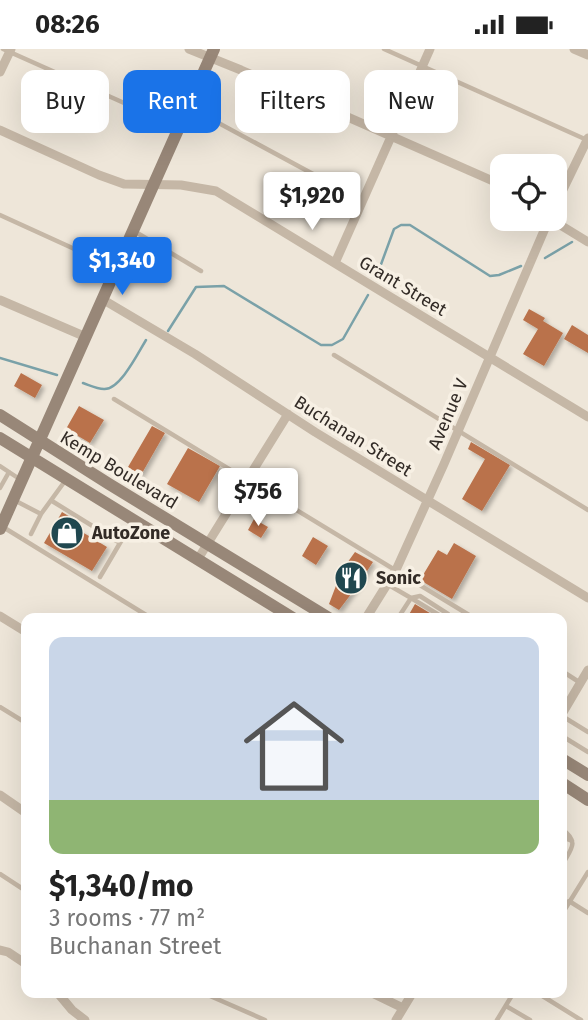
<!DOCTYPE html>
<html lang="en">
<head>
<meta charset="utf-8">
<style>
	:root { --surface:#fff; --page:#f6f6f6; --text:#222; --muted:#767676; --accent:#1a73e8 }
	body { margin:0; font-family:"Fira Sans",sans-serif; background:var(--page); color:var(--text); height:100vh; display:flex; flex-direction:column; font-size:26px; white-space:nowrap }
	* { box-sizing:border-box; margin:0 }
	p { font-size:23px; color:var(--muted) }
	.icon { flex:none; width:38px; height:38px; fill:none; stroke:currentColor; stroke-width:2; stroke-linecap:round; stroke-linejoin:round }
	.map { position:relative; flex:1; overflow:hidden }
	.details { position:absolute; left:21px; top:564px; width:546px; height:385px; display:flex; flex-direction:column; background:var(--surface); border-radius:14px; box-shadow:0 7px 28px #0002 }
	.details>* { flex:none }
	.banner { position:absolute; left:21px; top:21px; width:546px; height:63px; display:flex; gap:14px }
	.fabs { position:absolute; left:490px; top:105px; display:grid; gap:14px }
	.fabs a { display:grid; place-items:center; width:77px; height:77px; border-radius:14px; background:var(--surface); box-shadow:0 7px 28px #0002; font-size:35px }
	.price { position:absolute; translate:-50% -60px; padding:0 16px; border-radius:7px; background:#fff; color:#222; font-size:23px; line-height:46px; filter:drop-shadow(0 2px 4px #0008) }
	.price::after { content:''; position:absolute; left:50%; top:42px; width:21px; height:16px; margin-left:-10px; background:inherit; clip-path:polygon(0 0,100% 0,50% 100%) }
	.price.current { background:var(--accent); color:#fff }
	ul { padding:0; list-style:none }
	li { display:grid; align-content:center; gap:14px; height:371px; padding:0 28px }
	li span { display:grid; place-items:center; height:217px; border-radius:14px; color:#555 }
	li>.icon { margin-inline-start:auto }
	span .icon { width:126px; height:126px; fill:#fffc; stroke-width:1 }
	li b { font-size:30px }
	.tag { padding:0 24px; border-radius:14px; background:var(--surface); box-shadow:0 7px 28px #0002; font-size:24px; line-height:63px }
	.tag.current { background:var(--accent); color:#fff }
	.status { display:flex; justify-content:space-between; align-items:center; height:49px; padding:0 35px; background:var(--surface); direction:ltr }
	.status svg { height:19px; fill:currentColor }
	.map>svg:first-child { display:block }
</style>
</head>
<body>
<div class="status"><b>08:26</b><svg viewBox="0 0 49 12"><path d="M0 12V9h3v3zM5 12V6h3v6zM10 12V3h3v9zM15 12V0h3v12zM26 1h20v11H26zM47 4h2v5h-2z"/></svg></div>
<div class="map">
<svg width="588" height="971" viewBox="0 0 588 971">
	<defs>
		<filter id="shadow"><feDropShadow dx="3" dy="3" stdDeviation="2" flood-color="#0004"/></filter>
	</defs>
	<rect width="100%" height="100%" fill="#eee6d9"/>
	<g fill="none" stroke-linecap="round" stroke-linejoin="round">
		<path stroke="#7aa1a8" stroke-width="2.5" d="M545 209 572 193
			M376 229 394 180 401 176H410L490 227 499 226 521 217
			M168 282 196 238 224 237 321 296H332L343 290 368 246
			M0 309 57 326
			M83 334C89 336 97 340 104 340 120 341 138 304 146 291"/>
	</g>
	<path fill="#ba724b" filter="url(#shadow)" d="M529 260 545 269 543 272 563 284 544 317 523 305 538 280 523 271Z
		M572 276 588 286V304L564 290Z
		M21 324 42 336 35 349 14 337Z
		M79 357 104 371 90 394 66 380Z
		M152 377 165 384 141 426 128 418Z
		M471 393 510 416 482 462 462 450 485 410 468 400Z
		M188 399 220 417 199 453 167 435Z
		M62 463 72 469 69 475 107 498 92 522 44 494Z
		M254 470 268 478 261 489 248 481Z
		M313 488 328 497 316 516 302 507Z
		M454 494 476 507 452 550 420 531 438 501 447 506Z
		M355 503 373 513 358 536 339 561 329 555 342 521Z
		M415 555 438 569H407Z"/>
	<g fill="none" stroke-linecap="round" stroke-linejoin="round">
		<path stroke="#c5b7a6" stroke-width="4.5" d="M3 0 178 78
			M384 0 587 91
			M189 58 363 152
			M0 166 114 218
			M134 182 201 222
			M334 306 588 461
			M114 350 474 569
			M0 417 21 431
			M0 439 9 423
			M14 451 41 465 65 432
			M52 452 120 494 133 473
			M3 478 151 569
			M31 485 41 465
			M100 528 120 494
			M387 535 411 549 420 547 448 565 446 569
			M398 569 411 549 444 569
			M562 622 579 633
			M0 658 26 674
			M562 667 588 683
			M562 687 588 703
			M562 780C580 793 571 800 562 816
			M562 788 572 792
			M0 825 26 842
			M569 852 588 864
			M562 865 588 823
			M201 943 265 971
			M536 943 581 971
			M506 957 530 971
			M497 971 514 943"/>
		<path stroke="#c5b7a6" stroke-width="9" d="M189 0 241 21 502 136
			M574 0 588 6
			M0 23 11 0
			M0 81 99 126 124 135 181 136 216 142 588 368
			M555 157 588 89
			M555 162 557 174 588 193
			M335 214 430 0
			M102 250 195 305 315 383 588 549
			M0 251 86 288
			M198 510 288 365
			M0 567 26 583
			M366 569 396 521 444 415 549 170
			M562 665 588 621
			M0 746 26 764
			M0 901 8 903 26 915
			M57 943 72 961 85 971
			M370 943 403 959
			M396 971 413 943"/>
		<path stroke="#988778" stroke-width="12" d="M0 366 109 435 329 569
			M0 389 293 569
			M0 480 214 0
			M562 710 588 726
			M562 734 588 751"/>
	</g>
	<defs>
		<symbol id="shop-disc" viewBox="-11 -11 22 22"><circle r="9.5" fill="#20474f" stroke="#f7f0e4"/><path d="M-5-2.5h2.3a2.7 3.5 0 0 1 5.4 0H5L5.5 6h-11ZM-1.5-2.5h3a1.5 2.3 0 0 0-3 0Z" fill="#fff"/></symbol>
		<symbol id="restaurant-disc" viewBox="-11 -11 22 22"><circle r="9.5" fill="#20474f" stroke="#f7f0e4"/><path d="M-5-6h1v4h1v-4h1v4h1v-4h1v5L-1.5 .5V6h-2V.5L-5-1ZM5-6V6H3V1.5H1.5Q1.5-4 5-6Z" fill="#fff"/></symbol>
	</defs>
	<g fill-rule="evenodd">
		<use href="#shop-disc" x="48" y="465" width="38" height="38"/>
		<use href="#restaurant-disc" x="332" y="510" width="38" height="38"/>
	</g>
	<g text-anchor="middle" stroke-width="7" stroke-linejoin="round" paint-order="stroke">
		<g font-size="18" fill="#322b26" stroke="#f7f0e4">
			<text transform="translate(403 237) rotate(31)" y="6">Grant Street</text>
			<text transform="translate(448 365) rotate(-67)" y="6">Avenue V</text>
			<text transform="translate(353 387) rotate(32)" y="6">Buchanan Street</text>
			<text transform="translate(119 421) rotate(31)" y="6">Kemp Boulevard</text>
		</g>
		<g font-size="18" font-weight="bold" fill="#322b26" stroke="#f7f0e4" text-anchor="start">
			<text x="92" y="490">AutoZone</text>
			<text x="376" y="535">Sonic</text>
		</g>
	</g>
</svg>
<div class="fabs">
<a><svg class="icon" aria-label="locate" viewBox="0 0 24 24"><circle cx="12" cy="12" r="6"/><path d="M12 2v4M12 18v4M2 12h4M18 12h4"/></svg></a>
</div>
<b class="price" style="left:312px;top:183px">$1,920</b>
<b class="price current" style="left:122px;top:248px">$1,340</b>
<b class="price" style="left:258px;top:479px">$756</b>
<div class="banner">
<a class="tag">Buy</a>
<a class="tag current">Rent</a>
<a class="tag">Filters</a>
<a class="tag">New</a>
</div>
<section class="details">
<ul>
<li><span style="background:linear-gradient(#c9d6e8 75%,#8fb573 0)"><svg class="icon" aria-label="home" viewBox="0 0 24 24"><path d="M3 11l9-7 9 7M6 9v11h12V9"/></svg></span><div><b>$1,340/mo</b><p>3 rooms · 77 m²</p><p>Buchanan Street</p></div></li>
</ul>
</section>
</div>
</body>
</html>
